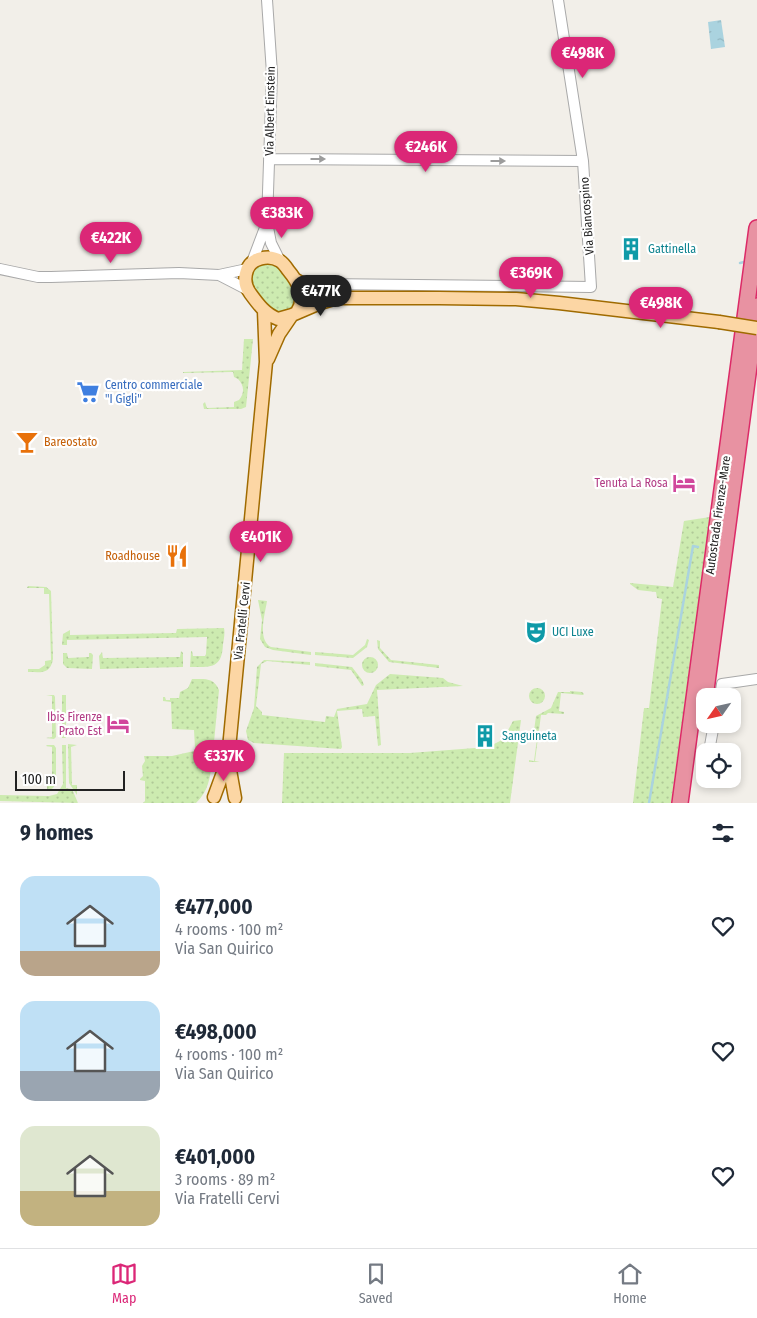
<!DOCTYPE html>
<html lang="en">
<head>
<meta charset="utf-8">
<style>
	:root { --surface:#fff; --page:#f6f6f7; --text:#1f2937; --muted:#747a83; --line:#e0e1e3; --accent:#db2777 }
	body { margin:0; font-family:"Fira Sans Condensed",sans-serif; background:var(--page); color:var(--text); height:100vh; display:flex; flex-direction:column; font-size:19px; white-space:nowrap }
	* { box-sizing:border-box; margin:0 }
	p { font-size:16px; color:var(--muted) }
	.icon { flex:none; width:28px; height:28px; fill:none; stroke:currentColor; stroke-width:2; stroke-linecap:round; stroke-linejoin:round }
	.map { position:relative; height:803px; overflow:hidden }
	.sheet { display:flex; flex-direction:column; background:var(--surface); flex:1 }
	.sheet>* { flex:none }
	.needle { width:32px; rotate:236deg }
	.tools { position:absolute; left:696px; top:688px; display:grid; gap:10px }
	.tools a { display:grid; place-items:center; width:45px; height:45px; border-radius:10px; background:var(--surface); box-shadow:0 2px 8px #0003; font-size:25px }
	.scale { position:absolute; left:15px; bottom:12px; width:110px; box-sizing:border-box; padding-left:5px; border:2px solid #222; border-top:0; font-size:14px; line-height:18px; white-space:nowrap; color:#222; -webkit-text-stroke:4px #fff; paint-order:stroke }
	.price { position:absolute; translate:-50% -42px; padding:0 11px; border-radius:18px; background:var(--accent); color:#fff; font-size:16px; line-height:32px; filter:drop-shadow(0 1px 2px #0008) }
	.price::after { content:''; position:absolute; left:50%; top:30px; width:15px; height:11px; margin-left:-8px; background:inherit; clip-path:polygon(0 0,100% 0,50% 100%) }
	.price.on { background:#222; color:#fff }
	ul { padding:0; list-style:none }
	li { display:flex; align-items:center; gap:15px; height:125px; padding:0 20px }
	li span { display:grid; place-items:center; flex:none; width:140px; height:100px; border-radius:15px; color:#555 }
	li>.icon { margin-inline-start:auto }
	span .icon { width:60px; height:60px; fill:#fffc; stroke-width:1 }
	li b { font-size:21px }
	h2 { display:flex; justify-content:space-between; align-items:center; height:60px; padding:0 20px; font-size:21px }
	.tab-bar { display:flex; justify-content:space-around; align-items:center; height:70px; border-top:1px solid var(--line); background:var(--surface); font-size:14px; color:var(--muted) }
	.tab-bar a { display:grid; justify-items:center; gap:2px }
	.tab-bar .on { color:var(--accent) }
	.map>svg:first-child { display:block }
</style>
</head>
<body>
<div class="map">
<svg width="757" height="803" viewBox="0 0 757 803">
	<defs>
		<pattern id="grass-dots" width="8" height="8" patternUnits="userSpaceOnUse" patternTransform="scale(1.25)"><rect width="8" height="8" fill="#cdebb0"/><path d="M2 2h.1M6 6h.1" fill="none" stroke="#b0c997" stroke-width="1.8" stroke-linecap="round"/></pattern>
		<pattern id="water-ripples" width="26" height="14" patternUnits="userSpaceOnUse" patternTransform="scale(1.25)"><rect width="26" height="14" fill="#aad3df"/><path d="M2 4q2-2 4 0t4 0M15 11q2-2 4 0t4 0" fill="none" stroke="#92b5bf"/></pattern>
	</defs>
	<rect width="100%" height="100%" fill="#f2efe9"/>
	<path fill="url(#grass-dots)" d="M269 262C279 267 301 286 297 299 296 302 293 306 292 310L278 313 270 309 252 287C247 273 256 265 269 262Z
		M244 339H253L246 407 241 409H204L203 404 205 402 207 408 234 407V402L239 400C245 393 244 385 238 379L234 377 233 372 183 373V372L242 370Z
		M710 517 671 803H633L644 708H649L662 599 657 598 656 592 638 590 630 584V583L673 587 684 521Z
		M28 586 46 587 51 591 53 659C50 675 41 672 28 672V669H39L45 665V661L51 660 49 594H44V588H27Z
		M258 600 267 601C265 614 257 640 271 647L311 652V655L273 650 265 647 260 639 262 620Z
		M224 628C225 633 224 639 223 644 222 669 211 667 190 667L191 651H192L193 656H205L206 654 207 637 67 640V645H62L63 634 70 630V635L176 633 177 629Z
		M367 639 369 640 367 647 353 658 315 655V652L353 655 365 645Z
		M377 640 380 641V648L391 660 439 665V668L389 662 378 649Z
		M181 651 183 653V667L100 669 99 656 102 652 103 658 180 657Z
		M63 653H67L68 658 89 657V653H91L93 655 92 669 67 668 63 664Z
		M362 665a8 8 0 1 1 16 0a8 8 0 1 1-16 0Z
		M264 660 310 662V665L267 661 261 664 256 706 262 712V715L325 722 326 716 334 717 337 709 367 704 376 685 390 674 443 678 448 682 463 686 377 690 381 745 378 746 375 716 363 717 362 709 337 711 342 747 341 749 254 743 248 740 246 731 254 708 257 667Z
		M315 663 352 667 362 680 364 685 362 686 351 670 315 666Z
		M192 679C204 679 214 677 219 690L214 742 195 748 194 730 172 729 171 702 163 701V697H165L166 700H170V698H179L180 692 188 688Z
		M529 696a8 8 0 1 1 16 0a8 8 0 1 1-16 0Z
		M570 691 582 692 584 694 583 695 561 693 559 711 564 712V714L548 713 546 715H541L535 761 540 762H529V760L534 761 538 731H534L536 716 551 708 558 692H570Z
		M46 695H54L55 697 56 737 54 739 46 738 52 737V696Z
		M62 695H66V738H62Z
		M521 720 510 803H282L284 753H410L488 747 500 741 506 734 513 721Z
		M68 744 77 745 71 747 72 785H77V795L69 783Z
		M47 745H54L56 748V783L53 788 50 790H47V785L52 784V747L46 746Z
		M62 745H66V788L72 789 78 803 0 801V795L49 796 57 794 63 784Z
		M212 747 214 749C210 770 212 788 196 803H143L145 801V781L140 780V779L143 776 142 766 145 761 144 756H172Z"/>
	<path fill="url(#water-ripples)" d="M721 20 725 47 711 49 708 22Z"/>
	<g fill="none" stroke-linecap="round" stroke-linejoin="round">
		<path stroke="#aad3df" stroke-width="2.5" d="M740 263 744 262
			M649 803 693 546 698 547"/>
		<defs>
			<path id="minor" d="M267 0 272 73 267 222 271 243 280 261
				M269 159 583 161
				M252 262 266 225
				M0 269 38 277H51L179 273 219 275 247 269
				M219 275 248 290
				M323 284 591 287 583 161 558 0
				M720 696 722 684 757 679
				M709 751 714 724"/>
			<path id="major" d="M296 280 316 292 337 298
				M297 312C307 297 298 282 288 270 286 267 283 263 280 261 269 254 251 258 247 270 244 278 245 286 250 293 258 304 265 314 278 319L292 315 320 303 337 298H439L516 299 559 303 719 322
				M268 359 279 334 292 315
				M228 759 266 362 264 311
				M214 797 228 759 235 798"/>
			<path id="highway" d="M704 705 757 306
				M680 803 757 228"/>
		</defs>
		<use href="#minor" stroke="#a9a9a9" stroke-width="12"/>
		<use href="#major" stroke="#a06b00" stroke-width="15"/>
		<use href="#highway" stroke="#dc2a67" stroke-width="18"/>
		<use href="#minor" stroke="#fff" stroke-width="10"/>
		<use href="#major" stroke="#fcd6a4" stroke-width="12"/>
		<use href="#highway" stroke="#e892a2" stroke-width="15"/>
		<defs>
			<path id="major-bridge" d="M719 322 757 328"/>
		</defs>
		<use href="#major-bridge" stroke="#a06b00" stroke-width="15" stroke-linecap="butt"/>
		<use href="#major-bridge" stroke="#fcd6a4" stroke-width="12"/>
	</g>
	<defs><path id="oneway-solid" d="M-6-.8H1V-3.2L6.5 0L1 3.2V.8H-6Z" transform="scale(1.25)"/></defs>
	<g fill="#9c9c9c">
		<use href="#oneway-solid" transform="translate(318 159)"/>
		<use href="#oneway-solid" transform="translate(498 161)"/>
	</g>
	<defs>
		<symbol id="building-bare" viewBox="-9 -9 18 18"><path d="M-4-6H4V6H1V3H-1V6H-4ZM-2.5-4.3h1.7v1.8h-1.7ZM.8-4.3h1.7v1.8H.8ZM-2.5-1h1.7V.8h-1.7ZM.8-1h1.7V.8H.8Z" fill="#0f9aa8" stroke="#fff" stroke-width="2.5" paint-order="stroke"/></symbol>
		<symbol id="supermarket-bare" viewBox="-9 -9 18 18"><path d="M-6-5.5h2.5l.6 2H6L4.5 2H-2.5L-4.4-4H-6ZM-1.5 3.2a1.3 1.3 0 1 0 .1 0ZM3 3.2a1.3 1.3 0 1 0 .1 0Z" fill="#3f7fe0" stroke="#fff" stroke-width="2.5" paint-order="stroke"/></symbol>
		<symbol id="bar-bare" viewBox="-9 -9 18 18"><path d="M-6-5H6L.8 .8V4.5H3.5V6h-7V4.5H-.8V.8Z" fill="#e8710a" stroke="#fff" stroke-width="2.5" paint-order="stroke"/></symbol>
		<symbol id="hotel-bare" viewBox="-9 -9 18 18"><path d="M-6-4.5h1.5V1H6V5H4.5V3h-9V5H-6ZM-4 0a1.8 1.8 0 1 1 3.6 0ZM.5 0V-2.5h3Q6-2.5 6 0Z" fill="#d1479c" stroke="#fff" stroke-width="2.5" paint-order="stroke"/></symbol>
		<symbol id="restaurant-bare" viewBox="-9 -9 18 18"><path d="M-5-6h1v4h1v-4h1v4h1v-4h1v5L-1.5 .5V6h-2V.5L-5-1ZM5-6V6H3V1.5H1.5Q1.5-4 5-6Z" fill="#e8710a" stroke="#fff" stroke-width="2.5" paint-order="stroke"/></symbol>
		<symbol id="theatre-bare" viewBox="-9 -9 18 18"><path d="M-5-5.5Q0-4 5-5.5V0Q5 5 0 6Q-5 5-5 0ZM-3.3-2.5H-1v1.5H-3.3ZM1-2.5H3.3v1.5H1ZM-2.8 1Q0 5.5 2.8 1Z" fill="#0f9aa8" stroke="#fff" stroke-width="2.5" paint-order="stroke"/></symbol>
	</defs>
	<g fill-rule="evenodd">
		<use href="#building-bare" x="615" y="233" width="32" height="32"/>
		<use href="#supermarket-bare" x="72" y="376" width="32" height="32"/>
		<use href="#bar-bare" x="11" y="426" width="32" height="32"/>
		<use href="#hotel-bare" x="668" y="467" width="32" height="32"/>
		<use href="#restaurant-bare" x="161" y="540" width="32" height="32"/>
		<use href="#theatre-bare" x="520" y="616" width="32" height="32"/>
		<use href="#hotel-bare" x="102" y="708" width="32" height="32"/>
		<use href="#building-bare" x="469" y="720" width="32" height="32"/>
	</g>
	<g text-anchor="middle" stroke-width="4.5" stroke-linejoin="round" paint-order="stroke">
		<g font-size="12" fill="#222" stroke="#fff">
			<text transform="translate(270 111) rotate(-89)" y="4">Via Albert Einstein</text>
			<text transform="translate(587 216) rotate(-94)" y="4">Via Biancospino</text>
			<text transform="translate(718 515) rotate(-82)" y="4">Autostrada Firenze-Mare</text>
			<text transform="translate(242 621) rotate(-84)" y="4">Via Fratelli Cervi</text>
		</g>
		<g font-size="12" fill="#0d838f" stroke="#fff" text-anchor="start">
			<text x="648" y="253">Gattinella</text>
			<text x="552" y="636">UCI Luxe</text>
			<text x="502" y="740">Sanguineta</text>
		</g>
		<g font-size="12" fill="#366cbe" stroke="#fff" text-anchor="start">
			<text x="105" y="389">Centro commerciale<tspan x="105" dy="14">"I Gigli"</tspan></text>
		</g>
		<g font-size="12" fill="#c56008" stroke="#fff" text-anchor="start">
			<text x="44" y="446">Bareostato</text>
			<text x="160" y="560" text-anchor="end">Roadhouse</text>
		</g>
		<g font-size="12" fill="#b23c85" stroke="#fff" text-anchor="end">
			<text x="668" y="487">Tenuta La Rosa</text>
			<text x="102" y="721">Ibis Firenze<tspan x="102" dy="14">Prato Est</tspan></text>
		</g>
	</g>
</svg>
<div class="tools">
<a><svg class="needle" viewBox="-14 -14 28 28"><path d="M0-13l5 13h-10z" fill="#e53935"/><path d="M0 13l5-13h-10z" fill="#747a83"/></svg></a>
<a><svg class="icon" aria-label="locate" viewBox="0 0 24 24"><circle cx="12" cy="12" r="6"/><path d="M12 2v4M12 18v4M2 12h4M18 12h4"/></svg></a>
</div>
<div class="scale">100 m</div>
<b class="price" style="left:583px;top:79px">€498K</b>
<b class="price" style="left:426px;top:173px">€246K</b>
<b class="price" style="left:282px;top:239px">€383K</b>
<b class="price" style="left:111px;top:264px">€422K</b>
<b class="price" style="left:531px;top:299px">€369K</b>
<b class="price on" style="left:321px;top:317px">€477K</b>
<b class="price" style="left:661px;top:329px">€498K</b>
<b class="price" style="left:261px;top:563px">€401K</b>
<b class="price" style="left:224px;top:782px">€337K</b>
</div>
<section class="sheet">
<h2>9 homes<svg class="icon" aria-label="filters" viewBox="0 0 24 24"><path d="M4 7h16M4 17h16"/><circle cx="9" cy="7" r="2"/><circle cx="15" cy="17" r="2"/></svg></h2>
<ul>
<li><span style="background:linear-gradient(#bfe0f5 75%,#b9a48a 0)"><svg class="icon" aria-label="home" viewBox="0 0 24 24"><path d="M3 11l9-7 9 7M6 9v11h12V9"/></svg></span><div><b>€477,000</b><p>4 rooms · 100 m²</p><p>Via San Quirico</p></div><svg class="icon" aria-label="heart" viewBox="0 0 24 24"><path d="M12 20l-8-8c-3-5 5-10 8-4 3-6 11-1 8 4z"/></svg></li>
<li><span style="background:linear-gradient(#bfe0f5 70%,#9aa5b1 0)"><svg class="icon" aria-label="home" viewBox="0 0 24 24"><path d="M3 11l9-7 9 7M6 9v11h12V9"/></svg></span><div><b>€498,000</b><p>4 rooms · 100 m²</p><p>Via San Quirico</p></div><svg class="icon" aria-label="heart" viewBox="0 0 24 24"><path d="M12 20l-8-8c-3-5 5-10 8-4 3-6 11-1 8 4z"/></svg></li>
<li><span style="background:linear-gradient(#dfe7d0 65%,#c2b280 0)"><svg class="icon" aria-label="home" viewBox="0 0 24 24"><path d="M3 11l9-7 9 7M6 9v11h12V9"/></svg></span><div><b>€401,000</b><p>3 rooms · 89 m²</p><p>Via Fratelli Cervi</p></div><svg class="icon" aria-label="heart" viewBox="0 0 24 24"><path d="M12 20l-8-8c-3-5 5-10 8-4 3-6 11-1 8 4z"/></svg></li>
</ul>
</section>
<nav class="tab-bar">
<a class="on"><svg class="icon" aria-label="map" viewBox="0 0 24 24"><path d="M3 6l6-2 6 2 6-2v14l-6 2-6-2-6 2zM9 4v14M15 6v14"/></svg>Map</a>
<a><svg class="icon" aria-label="saved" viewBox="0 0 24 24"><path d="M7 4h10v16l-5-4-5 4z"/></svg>Saved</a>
<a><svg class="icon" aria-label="home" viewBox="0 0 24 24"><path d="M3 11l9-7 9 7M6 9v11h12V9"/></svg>Home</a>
</nav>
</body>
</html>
